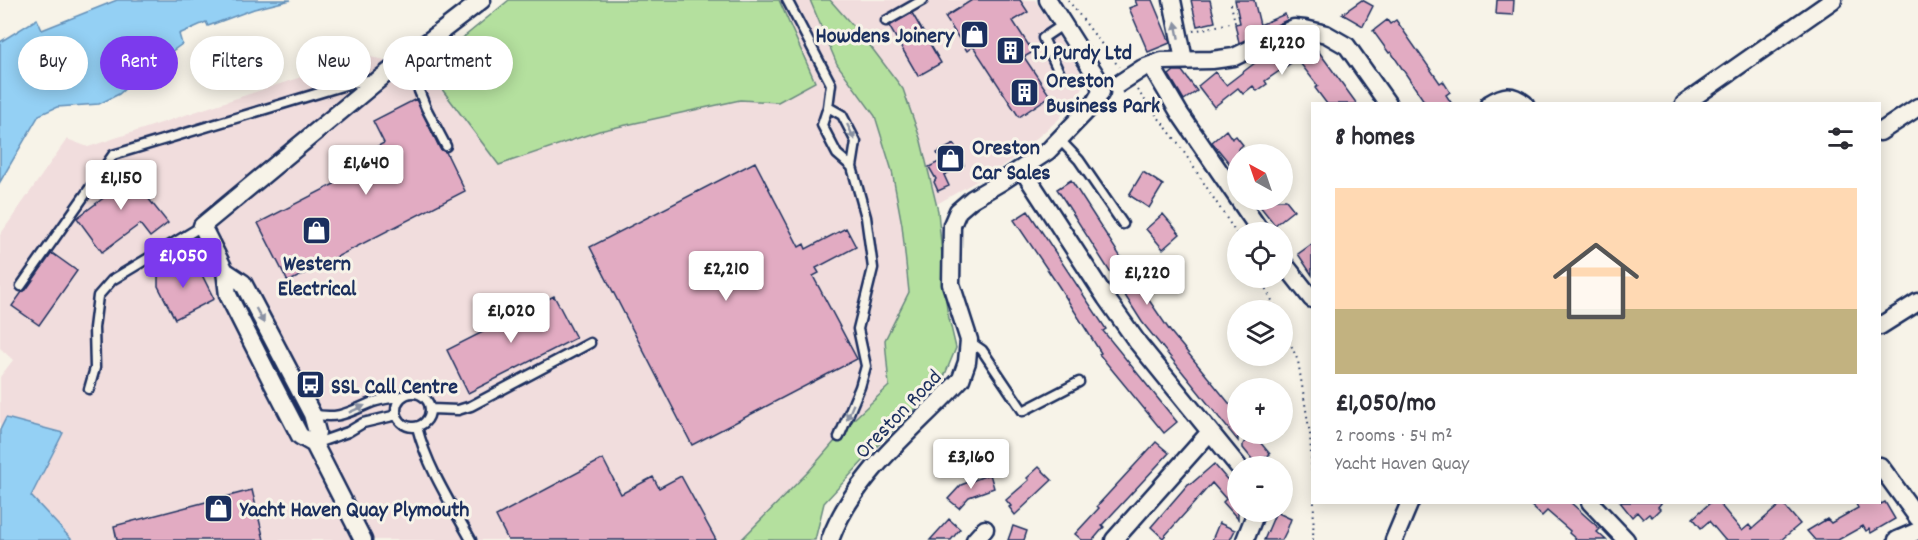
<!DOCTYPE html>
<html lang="en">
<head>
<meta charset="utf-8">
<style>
	:root { --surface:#fff; --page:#f7f7f7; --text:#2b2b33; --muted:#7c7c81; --accent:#7c3aed }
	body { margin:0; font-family:Dekko,sans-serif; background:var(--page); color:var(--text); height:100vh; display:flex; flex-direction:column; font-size:22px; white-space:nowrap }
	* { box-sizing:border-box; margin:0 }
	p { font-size:20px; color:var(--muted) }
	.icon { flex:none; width:33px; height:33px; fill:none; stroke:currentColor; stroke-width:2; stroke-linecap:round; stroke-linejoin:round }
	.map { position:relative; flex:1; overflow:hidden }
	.details { position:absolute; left:1311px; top:102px; width:570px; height:402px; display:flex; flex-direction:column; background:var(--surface); border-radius:0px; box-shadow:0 3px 15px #0003 }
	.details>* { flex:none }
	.hud { position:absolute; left:18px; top:36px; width:570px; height:54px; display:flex; gap:12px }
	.needle { width:39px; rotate:320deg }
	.controls { position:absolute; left:1227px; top:144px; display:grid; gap:12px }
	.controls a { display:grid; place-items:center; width:66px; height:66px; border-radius:50%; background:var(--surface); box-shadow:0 3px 15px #0003; font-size:30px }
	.price { position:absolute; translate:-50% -51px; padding:0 14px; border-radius:6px; background:#fff; color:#222; font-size:20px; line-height:39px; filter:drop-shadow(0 2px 3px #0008) }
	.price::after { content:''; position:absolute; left:50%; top:36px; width:18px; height:14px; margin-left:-9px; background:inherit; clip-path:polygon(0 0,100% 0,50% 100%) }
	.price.active { background:var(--accent); color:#fff }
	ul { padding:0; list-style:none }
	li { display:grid; align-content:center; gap:12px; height:318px; padding:0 24px }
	li span { display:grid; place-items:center; height:186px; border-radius:0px; color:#555 }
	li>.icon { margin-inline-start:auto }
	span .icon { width:108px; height:108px; fill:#fffc; stroke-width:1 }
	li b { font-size:26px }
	h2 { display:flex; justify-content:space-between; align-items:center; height:72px; padding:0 24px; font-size:26px }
	.pill { padding:0 21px; border-radius:27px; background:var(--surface); box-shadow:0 3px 15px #0003; font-size:21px; line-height:54px }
	.pill.active { background:var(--accent); color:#fff }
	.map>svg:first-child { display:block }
</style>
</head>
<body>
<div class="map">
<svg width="1918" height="540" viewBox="0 0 1918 540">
	<rect width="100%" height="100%" fill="#f7f3e8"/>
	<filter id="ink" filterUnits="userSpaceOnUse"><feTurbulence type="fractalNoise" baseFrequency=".0167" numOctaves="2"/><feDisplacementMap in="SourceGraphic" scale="12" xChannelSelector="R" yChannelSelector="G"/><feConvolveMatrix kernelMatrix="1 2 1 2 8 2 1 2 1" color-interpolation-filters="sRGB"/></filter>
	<g filter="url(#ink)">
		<path fill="#f1dddd" d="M779 0H810L837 64 875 116 892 171 902 225 909 292 885 340 889 385 854 419 809 471 741 540H72L31 496 7 418 0 430V377L13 360 0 348V235L67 139 88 147 365 56 426 68 499 165 599 131 740 100 778 102 815 82Z
			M830 0H1035L1086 81 1081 92 1058 120 1006 164 937 204 921 141 903 89Z"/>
		<path fill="#b4e09e" stroke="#68887e" stroke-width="1.5" d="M509 0H779L815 82 778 102 740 100 599 131 499 165 426 68Z
			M810 0H830L868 43 903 89 921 141 938 211 947 310 956 348 941 384 879 444 824 503 815 540H741L809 471 854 419 889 386 885 340 909 292 902 225 892 171 875 116 837 64Z"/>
		<path fill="#94d0f4" stroke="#6490b8" stroke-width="1.5" d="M117 0H291L254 9 208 26 206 22 179 34 182 44 146 70 119 94 99 104 57 107 39 115 0 182V42L37 19 42 30Z
			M6 418 63 433 31 496 72 540H0V430Z"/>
		<path fill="#e2abc2" stroke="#1b2f5e" stroke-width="1.5" d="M972 0H1020L1028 12 1013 21 1033 52 1024 57 1050 96 1019 117 973 46 967 51 945 17Z
			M1135 0H1152L1170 43 1148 52 1129 8 1137 5Z
			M1191 0H1210L1215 22 1197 26Z
			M1235 0H1254L1260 25 1285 14 1287 20 1239 43 1235 24 1240 23Z
			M1362 0 1373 6 1363 26 1342 14Z
			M1497 0H1514L1513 15 1496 14Z
			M912 13 941 63 918 76 889 26Z
			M1387 20 1390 24 1396 20 1440 83 1443 81 1450 92 1446 95 1452 104H1426L1391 52 1389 53 1373 31Z
			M1304 39 1311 41 1357 104H1327L1315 88 1318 86 1297 59 1265 81 1267 84 1257 91 1253 86 1243 94 1238 88 1214 107 1198 86 1215 72 1226 85 1260 59 1258 57 1270 51 1275 59Z
			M1174 71H1182L1197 91 1184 100 1169 75Z
			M416 99 440 149 446 152 465 191 288 282 258 223 346 178 340 166 384 143 373 121Z
			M1226 130 1232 139 1236 136 1243 145 1238 149V174L1212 142Z
			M954 144 964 165 944 175 949 186 938 191 934 182 936 179 929 167 941 161 937 153Z
			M755 162 799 247 804 244 806 249 846 228 856 247 816 268 819 273 813 276 857 359 692 445 590 247Z
			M120 163 168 223 150 237 140 224 102 252 77 218 114 190 104 178 109 171Z
			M1143 172 1163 185 1149 208 1129 195Z
			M1071 180 1131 273 1156 258 1163 269 1138 284 1170 331 1238 414V441L1142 322 1057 189Z
			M1267 200H1286L1294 210 1275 225 1259 205Z
			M1028 211 1106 329 1103 331 1177 422 1164 433 1099 354 1101 353 1058 285 1014 220Z
			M1163 214 1180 234 1163 249 1146 229Z
			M1312 244V275L1298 254Z
			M52 253 77 271 39 325 12 306 22 292 26 290Z
			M176 262 182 272 197 265 214 299 175 319 158 286V271Z
			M554 296 576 338 468 393 447 350Z
			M1254 435 1270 454 1256 464 1243 448V444Z
			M1156 442 1169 453 1102 525 1104 527 1093 540H1082L1075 534 1099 508 1097 506Z
			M603 459 621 494 653 477 659 488 681 476 716 540H508L496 516Z
			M1214 464 1236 490 1238 489V519L1223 502 1226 499 1212 483 1163 538 1151 527 1189 483 1191 484Z
			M1039 467 1052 480 1015 515 1009 507 1011 506 1006 500 1029 480 1027 478Z
			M990 474 994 488 969 497 959 508 948 499 961 485Z
			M252 490 264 540H117L114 526Z
			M1527 502H1570L1600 529 1597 532 1606 540H1577L1569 533 1570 531 1547 511 1542 516Z
			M1620 502H1662L1658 507 1660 509 1652 517 1649 514 1643 519 1637 512 1632 517Z
			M1711 502H1718L1742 531 1749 525 1752 529 1782 503 1800 524 1781 540H1725L1709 521 1701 528 1693 518Z
			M1855 502H1880L1881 504 1885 502 1895 519 1871 533 1869 529 1866 531 1863 526 1838 540H1815L1807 531 1827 519 1831 523 1858 508Z
			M1276 512 1291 519 1287 530 1282 540H1264Z
			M949 519 960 529 951 540H930Z
			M1219 523 1235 530 1230 540H1212Z
			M1013 526 1027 531 1024 540H1008Z"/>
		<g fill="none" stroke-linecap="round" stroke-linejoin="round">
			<defs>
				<path id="lane" d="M787 0 831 84 828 107 822 125 837 154 852 167
					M886 21 923 0
					M406 59 426 108 446 146
					M1059 72 1043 38 1064 24
					M828 107 842 115 856 142 852 167 866 217 873 268 858 329 866 366 860 387 839 437
					M1059 139 1079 160 1123 224
					M21 286 113 155 352 83 374 79
					M969 341 982 350 1023 411 1079 382
					M89 389 95 368 94 328 98 296 112 280 202 226
					M396 410a17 17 0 1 1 34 0a17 17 0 1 1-34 0Z
					M431 409 458 410 471 406 590 343
					M312 414C339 420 349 412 373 402 382 399 393 398 402 396
					M417 427C427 467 451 504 471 540
					M314 444 348 432 363 423 397 415"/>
				<path id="street" d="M1172 0 1184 60
					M1151 65 1180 114 1261 232
					M1143 68 1162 61 1212 60 1234 57 1294 28 1305 29 1326 34 1347 46 1388 104
					M1489 104C1504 95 1511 93 1525 104
					M1684 104 1833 0
					M1880 132 1918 107
					M1022 169 1106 298 1138 343 1238 466
					M1282 261 1312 299
					M225 271 243 283 312 414 317 432 314 444
					M1880 326 1918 302
					M1880 466 1918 518
					M1590 502 1626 540
					M363 540 314 444 300 436 273 384 228 295 225 271 202 226 382 77 482 0
					M830 540C854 474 915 429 961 379L967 362 969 340 951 284 952 225 958 211 972 199 1001 182 1048 151 1095 102 1101 92 1098 79 1048 0
					M975 540 985 529
					M1114 540 1209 433
					M1245 540 1256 512
					M1394 540 1410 502
					M1897 540 1918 531"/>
			</defs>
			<use href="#lane" stroke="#1b2f5e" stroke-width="13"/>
			<use href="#street" stroke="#1b2f5e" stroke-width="21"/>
			<path stroke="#1b2f5e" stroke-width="2" stroke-dasharray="1.5 4.5" stroke-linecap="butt" d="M1068 0 1119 67
				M1193 31 1235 22 1230 0
				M1137 90 1178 143 1238 236
				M1260 278 1277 310
				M1282 324 1298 361 1310 434 1312 474
				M1313 540 1314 502"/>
			<use href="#lane" stroke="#f7f3e8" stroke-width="8"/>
			<use href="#street" stroke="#f7f3e8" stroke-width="16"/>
			<defs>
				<path id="street-bridge" d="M1117 85 1143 68"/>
			</defs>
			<use href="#street-bridge" stroke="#1b2f5e" stroke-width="21" stroke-linecap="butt"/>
			<use href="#street-bridge" stroke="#f7f3e8" stroke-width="16"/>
		</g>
		<defs><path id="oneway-solid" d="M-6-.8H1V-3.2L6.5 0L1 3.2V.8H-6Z" transform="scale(1.5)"/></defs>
		<g fill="#8991a3">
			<use href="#oneway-solid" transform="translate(1177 30) rotate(-101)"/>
			<use href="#oneway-solid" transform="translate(851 132) rotate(64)"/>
			<use href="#oneway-solid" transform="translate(260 316) rotate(62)"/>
			<use href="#oneway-solid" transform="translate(357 409) rotate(-24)"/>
			<use href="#oneway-solid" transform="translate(850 412) rotate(113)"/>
		</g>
	</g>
	<defs>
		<symbol id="shop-square" viewBox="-11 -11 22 22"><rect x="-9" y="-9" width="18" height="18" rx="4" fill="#1b2f5e" stroke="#f7f3e8"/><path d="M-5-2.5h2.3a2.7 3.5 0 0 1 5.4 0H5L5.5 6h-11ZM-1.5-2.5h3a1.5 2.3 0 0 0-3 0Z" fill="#fff"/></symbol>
		<symbol id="building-square" viewBox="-11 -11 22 22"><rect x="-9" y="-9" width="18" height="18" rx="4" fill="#1b2f5e" stroke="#f7f3e8"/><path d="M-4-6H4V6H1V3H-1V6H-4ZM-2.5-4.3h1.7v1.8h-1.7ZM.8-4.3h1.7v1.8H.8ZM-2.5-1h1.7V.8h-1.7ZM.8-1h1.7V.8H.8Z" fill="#fff"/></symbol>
		<symbol id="bus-square" viewBox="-11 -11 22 22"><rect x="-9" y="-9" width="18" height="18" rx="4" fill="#1b2f5e" stroke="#f7f3e8"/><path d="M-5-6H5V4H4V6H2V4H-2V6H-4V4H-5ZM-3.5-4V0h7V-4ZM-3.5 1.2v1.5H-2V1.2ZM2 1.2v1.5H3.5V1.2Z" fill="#fff"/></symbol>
	</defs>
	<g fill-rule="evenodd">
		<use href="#shop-square" x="958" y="18" width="33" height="33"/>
		<use href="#building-square" x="994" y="34" width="33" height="33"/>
		<use href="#building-square" x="1008" y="76" width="33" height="33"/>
		<use href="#shop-square" x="934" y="142" width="33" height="33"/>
		<use href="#shop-square" x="300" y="214" width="33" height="33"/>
		<use href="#bus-square" x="294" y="368" width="33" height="33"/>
		<use href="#shop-square" x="202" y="492" width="33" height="33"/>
	</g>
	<g text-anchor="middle" stroke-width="6" stroke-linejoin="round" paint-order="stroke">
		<g font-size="22" font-weight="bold" fill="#1b2f5e" stroke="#f7f3e8" text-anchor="start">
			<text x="954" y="42" text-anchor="end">Howdens Joinery</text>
			<text x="1031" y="59">TJ Purdy Ltd</text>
			<text x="1046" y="87">Oreston<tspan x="1046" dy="25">Business Park</tspan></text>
			<text x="972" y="154">Oreston<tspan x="972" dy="25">Car Sales</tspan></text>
			<text x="317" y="270" text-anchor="middle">Western<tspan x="317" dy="25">Electrical</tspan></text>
			<text x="331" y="393">SSL Call Centre</text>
			<text x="240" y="516">Yacht Haven Quay Plymouth</text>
		</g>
		<g font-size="22" fill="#1b2f5e" stroke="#f7f3e8">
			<text transform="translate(897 413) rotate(-46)" y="8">Oreston Road</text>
		</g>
	</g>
</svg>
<div class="controls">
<a><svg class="needle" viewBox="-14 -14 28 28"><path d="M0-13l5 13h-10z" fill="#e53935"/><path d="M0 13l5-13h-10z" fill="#7c7c81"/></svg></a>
<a><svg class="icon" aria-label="locate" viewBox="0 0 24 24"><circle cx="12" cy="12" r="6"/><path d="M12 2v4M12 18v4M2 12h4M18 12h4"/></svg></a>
<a><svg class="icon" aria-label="layers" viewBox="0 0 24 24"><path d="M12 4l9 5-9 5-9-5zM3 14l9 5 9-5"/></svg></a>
<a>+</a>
<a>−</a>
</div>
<b class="price" style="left:1282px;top:76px">£1,220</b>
<b class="price" style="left:366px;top:196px">£1,640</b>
<b class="price" style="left:121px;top:211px">£1,150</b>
<b class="price active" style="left:183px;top:289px">£1,050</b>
<b class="price" style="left:726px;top:302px">£2,210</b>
<b class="price" style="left:1147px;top:306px">£1,220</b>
<b class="price" style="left:511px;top:344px">£1,020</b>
<b class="price" style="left:971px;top:490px">£3,160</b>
<div class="hud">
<a class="pill">Buy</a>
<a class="pill active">Rent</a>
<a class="pill">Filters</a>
<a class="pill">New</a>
<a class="pill">Apartment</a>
</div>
<section class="details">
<h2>8 homes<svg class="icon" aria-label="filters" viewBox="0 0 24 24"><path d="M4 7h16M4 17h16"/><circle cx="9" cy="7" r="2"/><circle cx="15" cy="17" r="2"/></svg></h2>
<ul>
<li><span style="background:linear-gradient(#ffd9b3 65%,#c2b280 0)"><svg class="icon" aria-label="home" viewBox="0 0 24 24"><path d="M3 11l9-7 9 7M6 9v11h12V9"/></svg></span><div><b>£1,050/mo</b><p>2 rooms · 54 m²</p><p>Yacht Haven Quay</p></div></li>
</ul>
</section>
</div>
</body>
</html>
